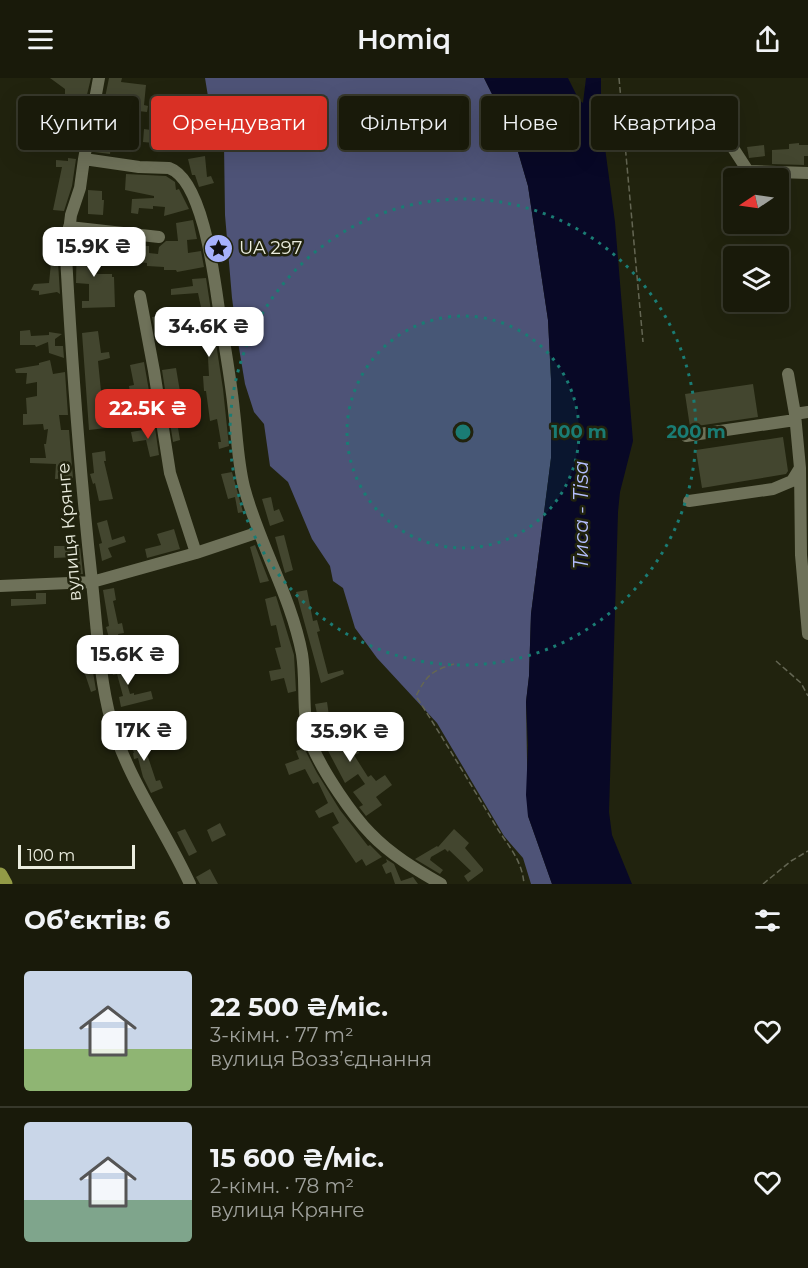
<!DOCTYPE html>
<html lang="uk">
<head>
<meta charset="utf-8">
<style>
	:root { --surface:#191a0a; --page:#222313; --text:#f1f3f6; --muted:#9fa19c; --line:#37382b; --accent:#d93025 }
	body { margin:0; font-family:Montserrat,sans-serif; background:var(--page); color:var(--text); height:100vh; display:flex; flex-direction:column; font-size:22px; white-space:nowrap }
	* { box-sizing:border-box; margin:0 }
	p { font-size:20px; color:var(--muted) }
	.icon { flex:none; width:33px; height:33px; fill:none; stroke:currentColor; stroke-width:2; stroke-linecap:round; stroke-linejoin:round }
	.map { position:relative; height:806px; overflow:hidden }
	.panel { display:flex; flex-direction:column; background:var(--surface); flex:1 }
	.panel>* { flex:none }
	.banner { position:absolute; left:18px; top:18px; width:772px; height:54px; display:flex; gap:12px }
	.needle { width:39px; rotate:257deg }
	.controls { position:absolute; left:723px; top:90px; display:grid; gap:12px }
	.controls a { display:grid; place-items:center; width:66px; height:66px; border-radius:6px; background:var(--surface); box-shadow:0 6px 24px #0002,0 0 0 2px var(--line); font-size:30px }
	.scale { position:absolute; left:18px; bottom:15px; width:117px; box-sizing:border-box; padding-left:6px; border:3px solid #ebeddf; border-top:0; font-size:16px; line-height:21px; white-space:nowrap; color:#ebeddf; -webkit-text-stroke:4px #21230e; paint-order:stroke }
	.price { position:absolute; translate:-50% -51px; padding:0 14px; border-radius:12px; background:#fff; color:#222; font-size:20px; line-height:39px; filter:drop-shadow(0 2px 3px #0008) }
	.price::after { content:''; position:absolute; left:50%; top:36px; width:18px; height:14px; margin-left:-9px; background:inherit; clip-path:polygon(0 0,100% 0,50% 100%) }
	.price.selected { background:var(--accent); color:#fff }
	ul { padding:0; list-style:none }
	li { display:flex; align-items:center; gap:18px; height:150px; padding:0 24px }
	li+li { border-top:2px solid var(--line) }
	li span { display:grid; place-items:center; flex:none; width:168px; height:120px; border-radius:6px; color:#555 }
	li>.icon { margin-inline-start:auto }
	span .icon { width:72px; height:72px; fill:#fffc; stroke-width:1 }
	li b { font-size:26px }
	h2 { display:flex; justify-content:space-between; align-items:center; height:72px; padding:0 24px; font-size:26px }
	.pill { padding:0 21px; border-radius:6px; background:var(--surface); box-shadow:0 6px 24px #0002,0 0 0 2px var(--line); font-size:21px; line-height:54px }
	.pill.selected { background:var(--accent); color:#fff }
	header { display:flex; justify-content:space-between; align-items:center; height:78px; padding:0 24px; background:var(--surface); font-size:27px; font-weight:600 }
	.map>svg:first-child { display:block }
</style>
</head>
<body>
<header><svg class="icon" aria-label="menu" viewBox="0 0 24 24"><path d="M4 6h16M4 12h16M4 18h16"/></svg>Homiq<svg class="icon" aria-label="share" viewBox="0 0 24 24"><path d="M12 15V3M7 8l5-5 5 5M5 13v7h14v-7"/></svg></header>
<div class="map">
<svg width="808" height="806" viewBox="0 0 808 806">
	<rect width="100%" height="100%" fill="#21230e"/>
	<path fill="#4e5377" d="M205 0H484L514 60 528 108 548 242 551 301V380L531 536 529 598 526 624 528 738 552 806H531L523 780 504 758 437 645 377 580 355 550 343 510 333 503 330 488 312 461 288 404 270 388 264 346 254 334 245 306 238 264 232 220 225 137 224 67 212 43Z"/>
	<path fill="#080826" d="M484 0H568L579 22 583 25 586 0H601V40L615 144 633 363 620 414 618 434 609 734 612 757 632 806H552L528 738 526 717 528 667 526 624 529 598 531 536 551 380V301L548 242 528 108 514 60Z"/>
	<path fill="#43462f" d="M50 0H91L85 25 72 20H65V11Z
		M109 0H122L121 4 146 7 144 27 148 28 147 34 120 31 119 33 111 32 109 48 118 49 115 67H111L110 76 94 74Z
		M734 26V35L717 36V42L714 45 705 46 703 28Z
		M56 38 64 40 62 45 78 49 77 53H81L79 64 59 61 60 57 52 56Z
		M144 51 165 54 164 66 143 64Z
		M799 65V67H808V78H804V87L772 86V72L789 71V66Z
		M764 67 765 78 749 80 747 69Z
		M205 78 207 99 211 98 214 105 199 109 195 97H192L188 81Z
		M68 80 76 81 72 108 64 133 53 132 62 89H56V82L68 83Z
		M126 96 166 98 175 104 176 112 179 111 189 131 164 138 165 129 153 128V131L139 130 138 136 131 135 132 121 154 120V118L125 112Z
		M88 112 102 113V122H104L103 137 88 136Z
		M193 142 197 161 187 162 188 175 201 173 204 189 177 194 176 192H164V189L147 188V185L130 183 131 164 143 166V168H149V175L158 176 159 169 166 163H178L176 145Z
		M77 158 91 160 88 178H97L96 196H112V199H114L115 229 82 230V223H89V206L76 205Z
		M58 184 60 216 57 214 39 217V213L31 212 34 206 49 205 51 185Z
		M206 200 223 311 229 368 219 371 218 364H221L217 341 210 343 206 313H204L203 298H209L208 280 204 259 201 258 188 261 186 252 199 249V245L204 244 198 215 171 217V211L193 208 192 201Z
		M176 229 178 247 168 248 169 257 156 258 152 239 169 237 168 230Z
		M30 252 31 258 49 257V254L62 256 55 261V268H63L64 280 49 275 48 264 36 269 35 267H20V253Z
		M98 253 101 275 109 274 110 280 98 283 103 333 107 332 108 341 130 339 131 347 89 352 82 255Z
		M50 282 53 296 65 294 68 337H59L61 352H69L73 400 55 401 56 386 30 385V380H46L44 366H46L48 351 44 352 43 346 23 347V336H27L26 320 37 318V304L26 306 27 295H16L15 291 39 287V285Z
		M144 284 149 313 130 315 129 308 134 307 130 287Z
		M176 290 185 343 195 342 196 348 178 350 180 362 173 364 162 292Z
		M753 306 758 339 690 349 685 316Z
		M155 350 159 377 150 379 146 362 133 364 131 354Z
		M783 359 788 393 786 396 702 410 696 372Z
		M105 373 106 383H104L113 421 99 423 95 405 93 406 90 396 94 395 92 375Z
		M232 394 243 434 238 435 235 419 228 421 221 396Z
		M271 419 274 433 279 431 284 443 270 448 262 421Z
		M107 442 112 462 124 458 126 464 108 470 112 479 102 483 99 466 102 465 97 445Z
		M174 451 180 471 147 480 145 471 161 467 157 456Z
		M284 457 293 492 285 495 275 459Z
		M255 467 269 503 260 505 250 469Z
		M54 468H80L83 496H76V479L54 480Z
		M114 510 116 522 113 523 118 546 122 545 124 555 118 556 124 577 114 578 106 549 109 548 103 512Z
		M307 512 313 543 317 542 320 553 317 554 328 596 343 592 344 596 321 605 296 514Z
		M36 515H46V526L11 528V521H36Z
		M276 518 294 577 296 613 288 615 284 600 271 603 269 593 281 591 275 570 281 569 276 547 271 548 265 521Z
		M125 580 129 594 124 595 130 616 134 615V617L151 613 153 621 121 629 119 619 123 618 117 596 113 597 111 589 116 588 115 583Z
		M92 588 96 612 91 614 83 590Z
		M327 624 331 652 346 647 348 654 338 658 345 673 357 668 359 675 354 677 368 699 371 697 376 703 385 697 392 707 376 719 382 727 366 738 359 729 363 727 353 714 365 706 358 696 345 705 326 669 324 670 320 661 322 660 315 626Z
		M139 652 156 703 160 702 163 710 151 715 143 699 138 680 134 681 133 675H134L128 656Z
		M304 670 317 695 340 732 368 768 370 767 382 779 366 788 362 781 356 785 332 749 339 745 333 734 319 740 315 733 328 725 318 704 313 706 305 691 289 697 285 686 299 681 296 673Z
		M220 745 226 757 212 764 207 752Z
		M185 751 197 774 189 778 177 754Z
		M454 751 469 765 465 770 483 791V793L468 804 464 798 471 793 449 772 448 774 445 771 431 779 430 782 443 792 440 796 415 781 437 768 438 769Z
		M386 781 394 786 401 803 413 799 418 806H395L391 794 386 796 382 787 387 784Z
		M210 791 218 806H200L196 799Z"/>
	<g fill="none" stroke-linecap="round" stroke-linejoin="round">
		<path stroke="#646653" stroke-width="1.5" stroke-dasharray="6 3" stroke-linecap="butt" d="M619 0 643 264
			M776 583 801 605 808 618
			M454 586C431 593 427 597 416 618 443 660 468 702 494 745 506 766 522 780 524 806
			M763 806 791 783 808 773"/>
		<path stroke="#6e7159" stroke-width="12" d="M99 0 84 81 139 89 169 90C204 102 215 205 220 239 225 270 231 302 234 333 237 358 238 385 244 409 259 466 291 518 302 576 307 607 300 641 313 670 324 695 352 737 371 756 391 777 417 792 441 806
			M720 50 748 93 808 95
			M84 81 80 110 71 137 66 178C72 287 80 396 92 504 97 550 99 598 111 643 128 702 165 751 190 806
			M69 149 159 159
			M140 218 154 293 170 395 196 475
			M788 296 795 336
			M686 358 795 342
			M800 390 801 477 808 556
			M689 423 773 411 792 403 800 390 795 336 808 334
			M0 508 92 504 196 475 259 454"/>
		<path stroke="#929a46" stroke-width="15" d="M0 797 5 806"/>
	</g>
	<circle cx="463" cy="354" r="116" fill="#1a7c74" fill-opacity=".12"/>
	<g fill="none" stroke="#1a7c74" stroke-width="3" stroke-dasharray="3 6">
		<circle cx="463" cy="354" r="116"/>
		<circle cx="463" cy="354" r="233"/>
	</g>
	<defs>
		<symbol id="sight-disc" viewBox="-11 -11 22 22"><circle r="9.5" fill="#a6b1fc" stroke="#21230e"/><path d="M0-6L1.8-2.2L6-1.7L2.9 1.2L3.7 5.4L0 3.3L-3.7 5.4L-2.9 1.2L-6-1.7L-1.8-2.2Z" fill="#111"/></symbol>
	</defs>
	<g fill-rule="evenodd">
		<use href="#sight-disc" x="202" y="154" width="33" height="33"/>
	</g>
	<g text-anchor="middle" stroke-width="5" stroke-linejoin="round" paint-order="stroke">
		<g font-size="18" fill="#ebeddf" stroke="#21230e" text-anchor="start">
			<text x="239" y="176">UA 297</text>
		</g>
		<g font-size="18" fill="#ebeddf" stroke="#21230e">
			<text transform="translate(69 454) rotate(-95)" y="6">вулиця Крянге</text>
		</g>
		<g font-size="20" font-style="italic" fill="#b4befd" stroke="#21230e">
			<text transform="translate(581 437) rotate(-90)" y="7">Тиса - Tisa</text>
		</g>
	</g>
	<circle cx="463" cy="354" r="9" fill="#1a7c74" stroke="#21230e" stroke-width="3"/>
	<g font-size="18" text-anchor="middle" font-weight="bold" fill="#1a7c74" stroke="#21230e" stroke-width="5" stroke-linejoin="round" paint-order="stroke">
		<text x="579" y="360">100 m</text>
		<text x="696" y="360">200 m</text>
	</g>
</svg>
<div class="controls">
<a><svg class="needle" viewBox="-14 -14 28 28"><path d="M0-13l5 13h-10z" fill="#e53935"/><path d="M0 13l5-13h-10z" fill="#9fa19c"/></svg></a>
<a><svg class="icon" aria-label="layers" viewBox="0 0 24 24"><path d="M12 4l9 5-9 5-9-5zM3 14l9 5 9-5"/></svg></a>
</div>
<div class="scale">100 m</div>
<b class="price" style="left:94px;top:200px">15.9K ₴</b>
<b class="price" style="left:209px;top:280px">34.6K ₴</b>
<b class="price selected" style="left:148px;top:362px">22.5K ₴</b>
<b class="price" style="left:128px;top:608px">15.6K ₴</b>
<b class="price" style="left:144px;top:684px">17K ₴</b>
<b class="price" style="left:350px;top:685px">35.9K ₴</b>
<div class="banner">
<a class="pill">Купити</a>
<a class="pill selected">Орендувати</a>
<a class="pill">Фільтри</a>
<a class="pill">Нове</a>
<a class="pill">Квартира</a>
</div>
</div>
<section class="panel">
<h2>Об’єктів: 6<svg class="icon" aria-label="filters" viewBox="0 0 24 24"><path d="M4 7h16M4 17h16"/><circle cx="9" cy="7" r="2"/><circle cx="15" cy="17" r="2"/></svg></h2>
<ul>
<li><span style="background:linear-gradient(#c9d6e8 65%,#8fb573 0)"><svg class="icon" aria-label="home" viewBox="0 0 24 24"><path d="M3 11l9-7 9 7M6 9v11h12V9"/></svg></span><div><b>22 500 ₴/міс.</b><p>3-кімн. · 77 m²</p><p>вулиця Воззʼєднання</p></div><svg class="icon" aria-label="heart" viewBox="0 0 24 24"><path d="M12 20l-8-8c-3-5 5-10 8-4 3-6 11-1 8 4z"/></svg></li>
<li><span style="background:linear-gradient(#c9d6e8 65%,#7fa58c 0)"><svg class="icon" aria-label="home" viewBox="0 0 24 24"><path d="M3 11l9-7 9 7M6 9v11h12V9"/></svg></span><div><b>15 600 ₴/міс.</b><p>2-кімн. · 78 m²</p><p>вулиця Крянге</p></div><svg class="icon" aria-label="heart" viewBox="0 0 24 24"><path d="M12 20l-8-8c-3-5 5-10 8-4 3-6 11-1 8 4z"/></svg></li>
</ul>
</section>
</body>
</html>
